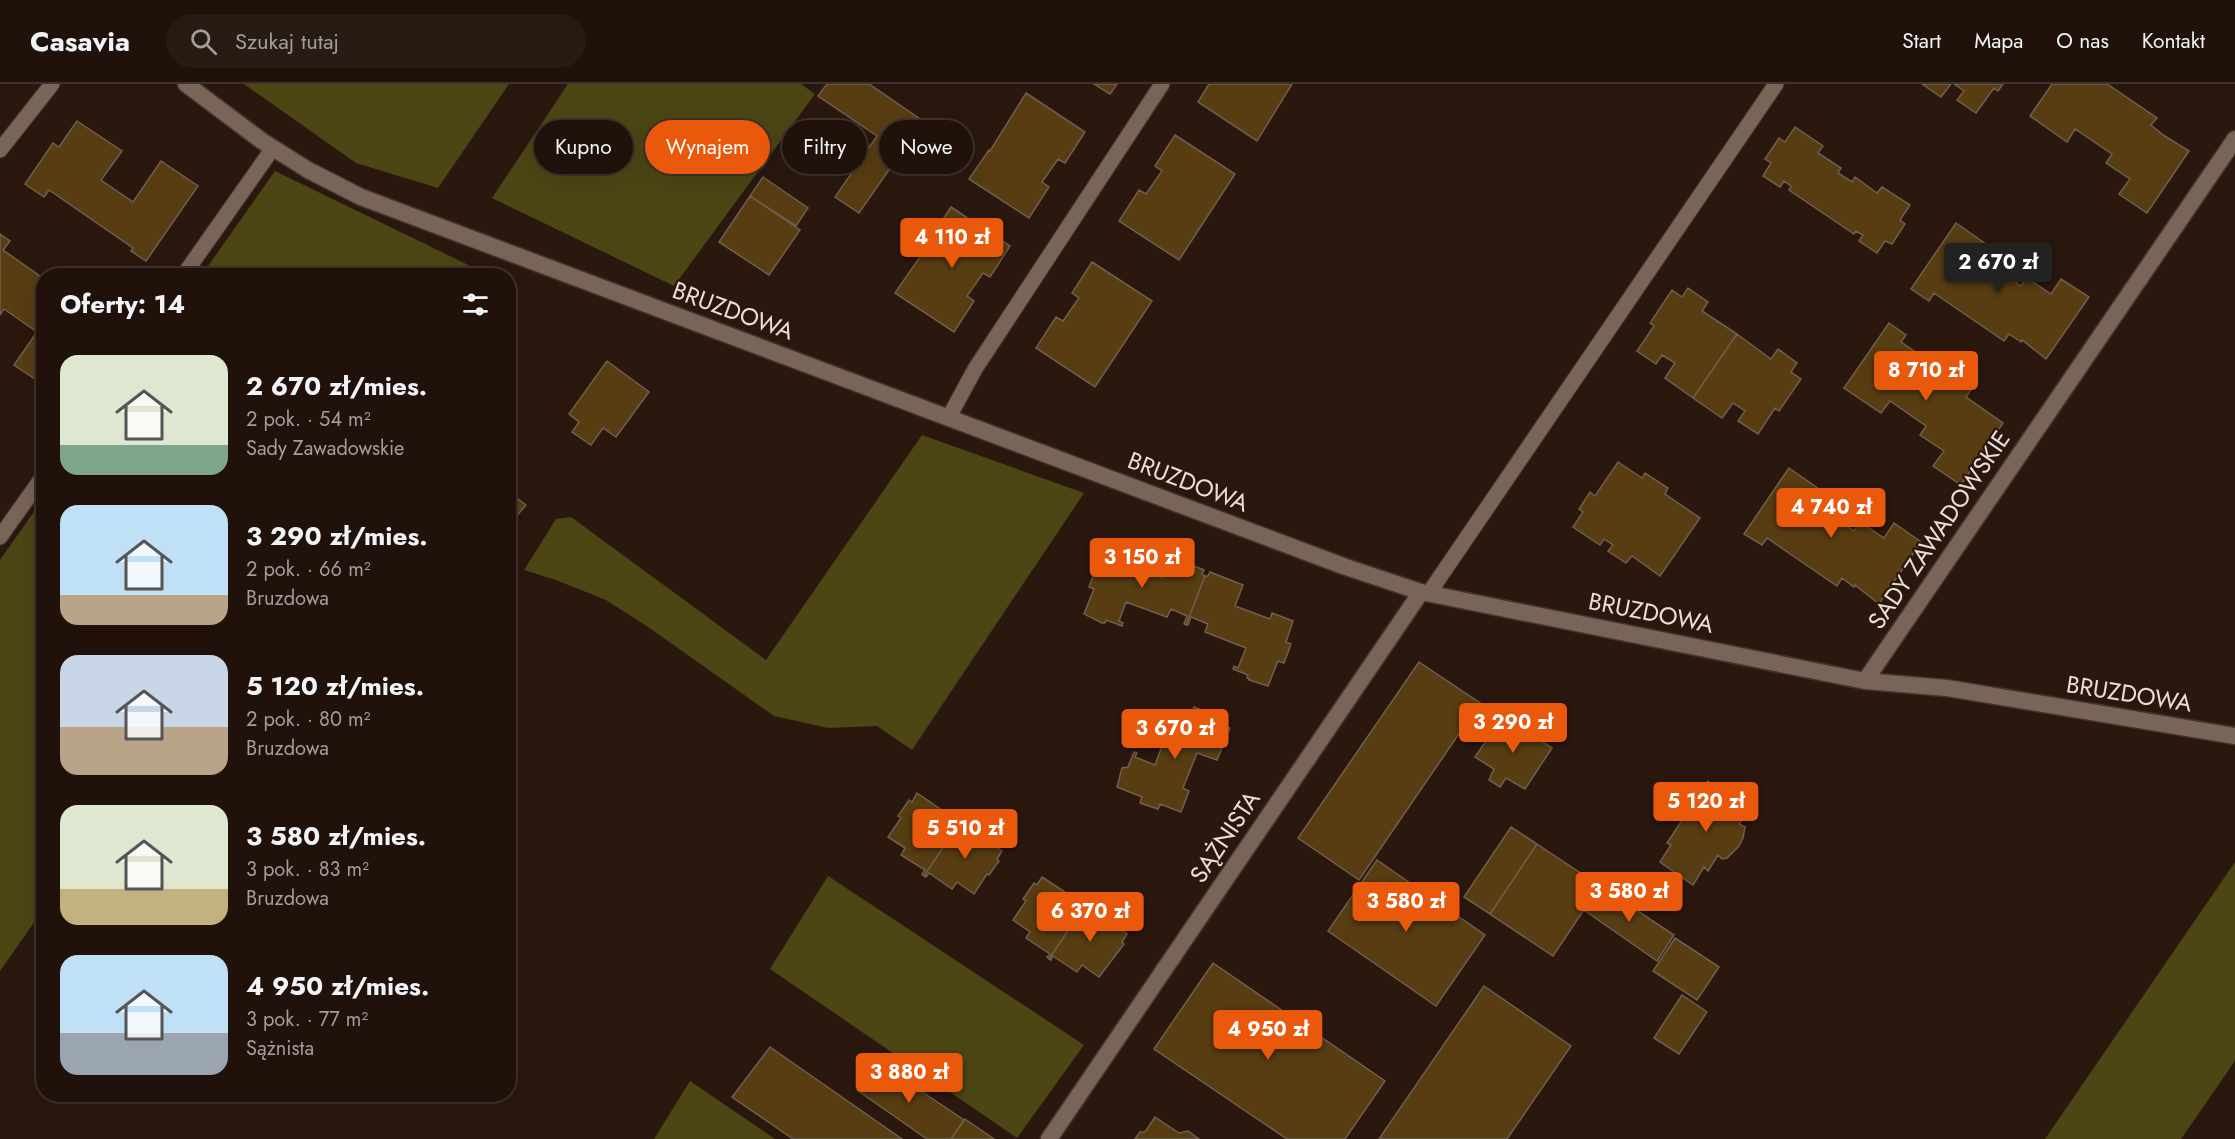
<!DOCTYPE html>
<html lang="pl">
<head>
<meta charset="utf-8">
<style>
	:root { --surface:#20120b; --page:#281b14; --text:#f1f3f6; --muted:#a29e9d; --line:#3d322c; --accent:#ea580c }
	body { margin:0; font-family:Jost,sans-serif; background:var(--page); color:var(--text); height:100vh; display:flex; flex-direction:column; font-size:22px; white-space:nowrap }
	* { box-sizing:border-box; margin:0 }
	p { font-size:20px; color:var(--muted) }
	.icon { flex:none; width:33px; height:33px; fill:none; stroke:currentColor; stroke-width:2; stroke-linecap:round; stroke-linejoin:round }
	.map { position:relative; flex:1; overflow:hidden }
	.side { position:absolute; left:36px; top:184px; width:480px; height:834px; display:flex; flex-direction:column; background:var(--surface); border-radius:24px; box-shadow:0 6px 24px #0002,0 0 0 2px var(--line) }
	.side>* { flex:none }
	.hud { position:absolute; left:534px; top:36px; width:570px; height:54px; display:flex; gap:12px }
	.price { position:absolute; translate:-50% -51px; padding:0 14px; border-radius:6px; background:var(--accent); color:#fff; font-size:20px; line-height:39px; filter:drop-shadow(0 2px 3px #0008) }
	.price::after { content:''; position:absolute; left:50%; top:36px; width:18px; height:14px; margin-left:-9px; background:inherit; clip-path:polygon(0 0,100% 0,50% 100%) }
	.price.current { background:#222; color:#fff }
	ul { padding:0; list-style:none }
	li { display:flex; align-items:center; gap:18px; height:150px; padding:0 24px }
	li span { display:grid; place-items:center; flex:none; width:168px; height:120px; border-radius:18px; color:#555 }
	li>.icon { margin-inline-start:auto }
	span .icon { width:72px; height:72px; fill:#fffc; stroke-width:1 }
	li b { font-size:26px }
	h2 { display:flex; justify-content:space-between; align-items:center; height:72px; padding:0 24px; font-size:26px }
	.tag { padding:0 21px; border-radius:27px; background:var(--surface); box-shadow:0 6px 24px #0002,0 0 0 2px var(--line); font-size:21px; line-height:54px }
	.tag.current { background:var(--accent); color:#fff }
	header { display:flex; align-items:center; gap:36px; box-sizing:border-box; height:84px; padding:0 30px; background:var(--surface); border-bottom:2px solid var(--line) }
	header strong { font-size:28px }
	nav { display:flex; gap:33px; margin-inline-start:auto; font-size:21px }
	.search { width:420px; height:54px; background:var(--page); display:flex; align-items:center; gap:15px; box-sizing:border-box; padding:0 21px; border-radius:33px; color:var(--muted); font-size:22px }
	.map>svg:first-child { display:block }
</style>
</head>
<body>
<header>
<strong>Casavia</strong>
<div class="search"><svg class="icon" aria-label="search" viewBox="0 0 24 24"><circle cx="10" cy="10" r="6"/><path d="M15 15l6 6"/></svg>Szukaj tutaj</div>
<nav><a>Start</a><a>Mapa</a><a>O nas</a><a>Kontakt</a></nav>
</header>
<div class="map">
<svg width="2235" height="1055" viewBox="0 0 2235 1055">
	<rect width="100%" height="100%" fill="#2a180f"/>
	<path fill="#4c4615" d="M244 0H509L438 104 356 79Z
		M568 0H801L815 10 674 202 492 114Z
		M275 87 489 191 201 192Z
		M922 351 1084 409 912 666 877 642 828 644 774 632 651 545 606 516 556 496 524 486 556 435 571 433 766 576Z
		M43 415V826L0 887V476Z
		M2235 778V977L2181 1055H2045Z
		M828 792 1084 961 1017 1054 770 885Z
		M690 997 775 1055H654Z"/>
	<path fill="#583d12" stroke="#6e604e" stroke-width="1.5" d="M827 0H869L923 37 859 129 835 113 877 52 818 12Z
		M1094 0H1117L1110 10Z
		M1209 0H1292L1257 57 1198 18Z
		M1922 0H1951L1941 13Z
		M1954 0H2003L1998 7 1994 4 1976 29 1957 16 1964 7Z
		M2052 0H2107L2157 34 2151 41 2163 51 2189 67 2147 129 2119 110 2130 95 2106 79 2112 70 2075 45 2067 58 2030 32Z
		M1026 9 1085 48 1065 79 1058 75 1042 98 1049 103 1029 134 969 95 989 66 990 67Z
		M77 37 122 67 101 96 133 118 161 77 198 102 146 177 131 167 133 164 49 106 44 113 25 100 53 59 59 63Z
		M1795 43 1823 62 1818 69 1841 84 1838 89 1852 98 1855 93 1877 109 1882 103 1910 121 1900 136 1905 140 1892 160 1885 157 1877 169 1859 157 1863 151 1856 147 1854 150 1789 106 1791 102 1784 97 1780 103 1763 92 1771 79 1765 75 1779 54 1785 58Z
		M1175 51 1235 90 1179 176 1119 137 1139 106 1146 110 1162 87 1155 82Z
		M763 93 808 124 796 142 750 112Z
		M750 112 800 146 769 191 719 158Z
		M951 123 1010 162 990 193 983 189 967 212 974 217 954 248 895 209 933 154 932 152Z
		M1956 139 1993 165 1985 177 2021 202 2027 194 2051 210 2061 195 2089 213 2046 275 2022 256 2021 258 2009 250 2004 257 1934 209 1929 217 1911 205Z
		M0 150 10 157 3 166 44 195V301L14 281 37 248 4 225 0 231Z
		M1092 178 1152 217 1095 303 1036 264 1056 233 1063 237 1079 214 1072 209Z
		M1688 204 1708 218 1702 227 1737 250 1693 314 1665 294 1675 279 1662 271 1656 280 1637 267 1654 242 1650 239 1672 206 1682 213Z
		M1889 239 1906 251 1901 258 1971 306 1966 313 2003 339 1961 401 1933 382 1944 367 1920 351 1926 342 1890 317 1881 329 1844 304Z
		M1737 250 1771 275 1778 265 1797 279 1791 288 1801 295 1779 327 1775 324 1758 350 1738 337 1745 327 1733 319 1722 334 1693 314Z
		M607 277 649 308 616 353 603 344 591 361 572 348 579 338 569 330Z
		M1618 378 1642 394 1645 389 1668 404 1665 410 1700 434 1660 492 1632 472 1626 479 1608 467 1613 461 1604 455 1600 461 1573 443 1583 428 1579 425 1590 408 1595 412Z
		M1789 384 1826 410 1818 422 1854 447 1860 438 1884 454 1894 439 1921 458 1879 520 1855 501 1854 503 1842 494 1837 502 1767 454 1762 461 1744 450Z
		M508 407 526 421 508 442Z
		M1109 466 1130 473 1128 481 1163 494 1171 473 1204 486 1202 490 1205 492 1186 541 1184 540 1187 532 1171 525 1167 533 1126 518 1119 537 1123 539 1122 542 1106 536 1105 539H1102L1084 530 1094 505 1089 503 1096 484 1101 487Z
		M1210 488 1243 501 1235 522 1270 535 1272 529 1293 537 1286 558 1291 560 1284 579 1278 577 1268 602 1249 596 1250 595 1247 594 1248 591 1233 585 1234 582 1238 584 1246 564 1205 548 1208 540 1191 533 1188 541H1186L1205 492H1208Z
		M1419 578 1480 619 1359 796 1298 754Z
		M1194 623 1228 636 1226 643 1230 644 1217 676 1197 669 1183 704 1189 707 1181 728 1160 720 1158 725 1140 719 1142 713 1117 703 1122 684 1128 683 1134 668 1137 669 1135 673 1155 681 1170 640 1179 643 1185 628 1191 630Z
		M1503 632 1552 664 1525 705 1506 694 1500 703 1489 696 1494 685 1475 673Z
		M1708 697 1724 708 1727 706 1734 711 1733 714 1750 724 1739 740 1745 743 1743 754 1739 762 1727 774 1722 775 1718 771 1708 787 1704 783 1693 801 1660 778 1671 761 1667 759Z
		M917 709 958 737 965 727 967 728 924 792 922 790 925 786 901 771 905 764 888 753 901 734 898 732 909 716 912 718Z
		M967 728 961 739 1002 767 997 775 999 777 989 791 987 790 974 810 957 798 952 805 929 789 926 793 924 792Z
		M1511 743 1537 760 1490 830 1464 813Z
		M1537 760 1600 802 1553 872 1490 830Z
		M1377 776 1485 851 1436 922 1328 847Z
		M1042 793 1083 820 1090 810 1092 811 1049 875 1047 873 1050 870 1026 854 1030 848 1013 836 1026 817 1023 815 1034 799 1037 801Z
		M1600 802 1674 851 1657 877 1584 826Z
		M1092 811 1093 812 1086 822 1127 850 1122 858 1124 860 1099 893 1082 881 1077 888 1053 872 1051 876 1049 875Z
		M1675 854 1719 883 1697 916 1653 887Z
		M1213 879 1385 997 1345 1055H1287L1154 965Z
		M1484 902 1571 962 1507 1055H1379Z
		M1682 911 1707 928 1679 970 1654 954Z
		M770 963 902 1055H793L732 1013Z
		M876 977 964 1036 951 1055H927L857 1006Z
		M1155 1033 1179 1049 1188 1047 1199 1055H1135L1140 1048H1145Z
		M965 1035 994 1055H951Z"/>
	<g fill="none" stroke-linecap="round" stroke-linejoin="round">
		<defs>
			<path id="service" d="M0 66 52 0
				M183 192 273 64
				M949 333 975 285 1162 0
				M0 453 44 391
				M1429 509 1776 0"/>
			<path id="minor" d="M186 0 262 57 308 86 361 113 1343 482 1421 508 1865 597 1947 604 2235 652
				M1865 597 2235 55
				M1049 1055 1421 508"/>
		</defs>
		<use href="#service" stroke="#41342f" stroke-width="17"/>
		<use href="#minor" stroke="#41342f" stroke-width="19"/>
		<use href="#service" stroke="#796458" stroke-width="15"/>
		<use href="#minor" stroke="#796458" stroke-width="16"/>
	</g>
	<g text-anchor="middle" stroke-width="4.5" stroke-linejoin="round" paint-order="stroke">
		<g font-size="24" fill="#eaded7" stroke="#2a180f">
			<text transform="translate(733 227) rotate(20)" y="8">BRUZDOWA</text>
			<text transform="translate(1188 398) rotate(21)" y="8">BRUZDOWA</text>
			<text transform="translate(1939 446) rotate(-56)" y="8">SADY ZAWADOWSKIE</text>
			<text transform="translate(1651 529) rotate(11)" y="8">BRUZDOWA</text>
			<text transform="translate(2129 610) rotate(9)" y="8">BRUZDOWA</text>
			<text transform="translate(1225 753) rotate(-56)" y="8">SĄŻNISTA</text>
		</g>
	</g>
</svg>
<b class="price" style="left:952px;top:185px">4 110 zł</b>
<b class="price current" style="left:1998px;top:210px">2 670 zł</b>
<b class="price" style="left:1926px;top:318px">8 710 zł</b>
<b class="price" style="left:1831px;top:455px">4 740 zł</b>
<b class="price" style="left:1142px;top:505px">3 150 zł</b>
<b class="price" style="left:1513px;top:670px">3 290 zł</b>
<b class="price" style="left:1175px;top:676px">3 670 zł</b>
<b class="price" style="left:1706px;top:749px">5 120 zł</b>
<b class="price" style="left:965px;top:776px">5 510 zł</b>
<b class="price" style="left:1629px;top:839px">3 580 zł</b>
<b class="price" style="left:1406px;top:849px">3 580 zł</b>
<b class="price" style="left:1090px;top:859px">6 370 zł</b>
<b class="price" style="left:1268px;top:977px">4 950 zł</b>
<b class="price" style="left:909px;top:1020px">3 880 zł</b>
<div class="hud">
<a class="tag">Kupno</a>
<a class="tag current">Wynajem</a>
<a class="tag">Filtry</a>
<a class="tag">Nowe</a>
</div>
<section class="side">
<h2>Oferty: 14<svg class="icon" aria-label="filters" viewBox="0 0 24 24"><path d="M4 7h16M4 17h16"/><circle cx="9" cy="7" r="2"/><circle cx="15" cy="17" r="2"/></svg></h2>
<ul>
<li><span style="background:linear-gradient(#dfe7d0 75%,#7fa58c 0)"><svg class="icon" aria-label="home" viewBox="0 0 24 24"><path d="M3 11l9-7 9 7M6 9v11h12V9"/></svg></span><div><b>2 670 zł/mies.</b><p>2 pok. · 54 m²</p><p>Sady Zawadowskie</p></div></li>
<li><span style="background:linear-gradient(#bfe0f5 75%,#b9a48a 0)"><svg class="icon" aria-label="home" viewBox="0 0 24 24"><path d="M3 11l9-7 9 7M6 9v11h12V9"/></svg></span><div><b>3 290 zł/mies.</b><p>2 pok. · 66 m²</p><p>Bruzdowa</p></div></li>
<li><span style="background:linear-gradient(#c9d6e8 60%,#b9a48a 0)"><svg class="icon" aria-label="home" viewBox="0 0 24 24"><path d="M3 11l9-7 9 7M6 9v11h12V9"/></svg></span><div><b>5 120 zł/mies.</b><p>2 pok. · 80 m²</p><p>Bruzdowa</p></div></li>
<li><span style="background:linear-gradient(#dfe7d0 70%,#c2b280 0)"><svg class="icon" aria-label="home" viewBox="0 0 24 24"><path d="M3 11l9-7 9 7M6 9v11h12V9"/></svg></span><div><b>3 580 zł/mies.</b><p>3 pok. · 83 m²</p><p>Bruzdowa</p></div></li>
<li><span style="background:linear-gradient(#bfe0f5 65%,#9aa5b1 0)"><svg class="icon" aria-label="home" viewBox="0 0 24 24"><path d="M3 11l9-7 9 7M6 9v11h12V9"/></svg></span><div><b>4 950 zł/mies.</b><p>3 pok. · 77 m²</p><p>Sążnista</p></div></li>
</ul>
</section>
</div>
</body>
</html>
